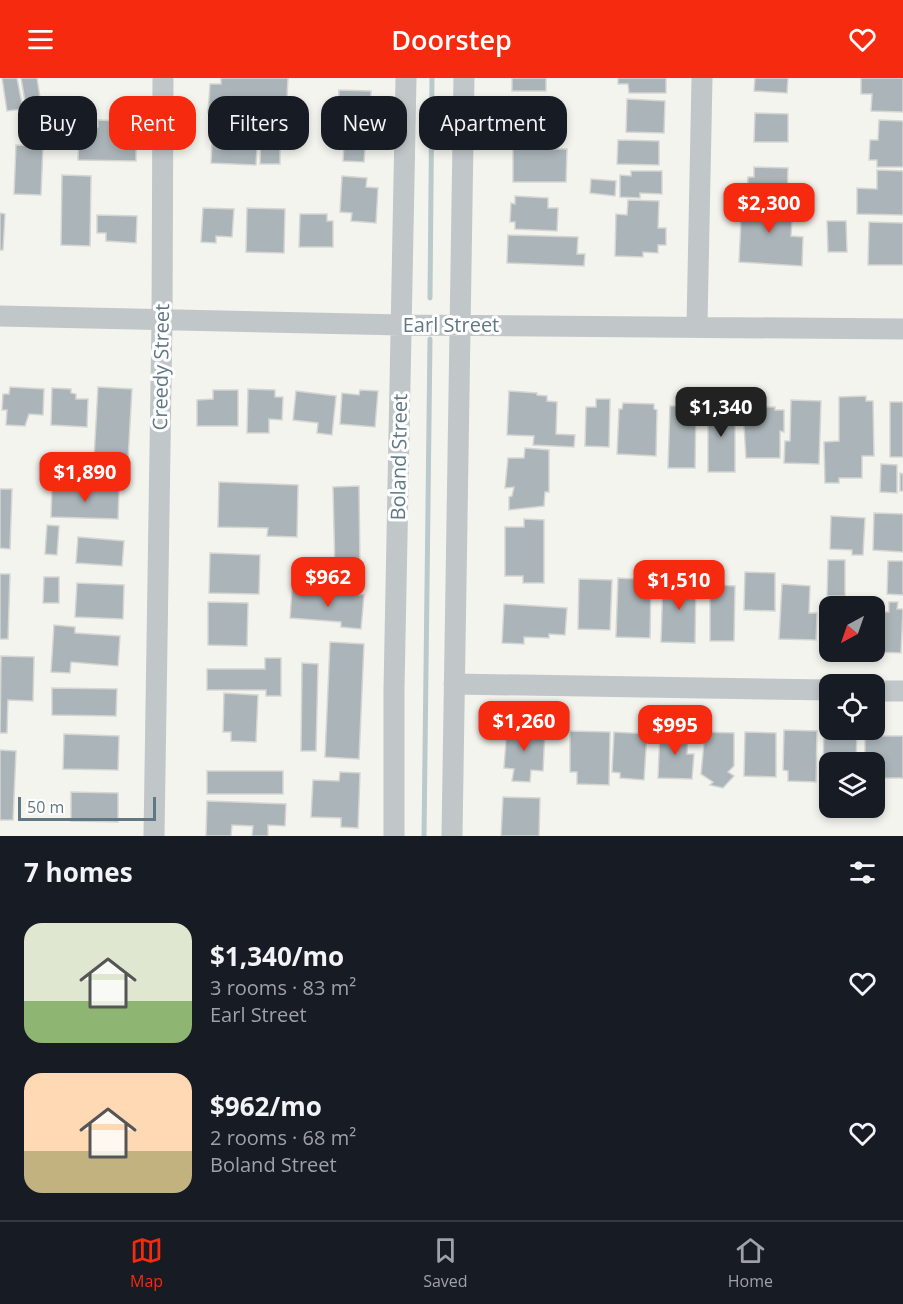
<!DOCTYPE html>
<html lang="en">
<head>
<meta charset="utf-8">
<style>
	:root { --surface:#171b24; --page:#20242c; --text:#f1f3f6; --muted:#9ea1a6; --line:#363941; --accent:#f52a0e }
	body { margin:0; font-family:"Open Sans",sans-serif; background:var(--page); color:var(--text); height:100vh; display:flex; flex-direction:column; font-size:22px; white-space:nowrap }
	* { box-sizing:border-box; margin:0 }
	p { font-size:20px; color:var(--muted) }
	.icon { flex:none; width:33px; height:33px; fill:none; stroke:currentColor; stroke-width:2; stroke-linecap:round; stroke-linejoin:round }
	.map { position:relative; height:758px; overflow:hidden }
	.side { display:flex; flex-direction:column; background:var(--surface); flex:1 }
	.side>* { flex:none }
	.banner { position:absolute; left:18px; top:18px; width:600px; height:54px; display:flex; gap:12px }
	.needle { width:39px; rotate:220deg }
	.buttons { position:absolute; left:819px; top:518px; display:grid; gap:12px }
	.buttons a { display:grid; place-items:center; width:66px; height:66px; border-radius:12px; background:var(--surface); box-shadow:0 3px 9px #0003; font-size:30px }
	.scale { position:absolute; left:18px; bottom:15px; width:138px; box-sizing:border-box; padding-left:6px; border:3px solid #607884; border-top:0; font-size:16px; line-height:21px; white-space:nowrap; color:#607884; -webkit-text-stroke:4px #fff; paint-order:stroke }
	.price { position:absolute; translate:-50% -51px; padding:0 14px; border-radius:12px; background:var(--accent); color:#fff; font-size:20px; line-height:39px; filter:drop-shadow(0 2px 3px #0008) }
	.price::after { content:''; position:absolute; left:50%; top:36px; width:18px; height:14px; margin-left:-9px; background:inherit; clip-path:polygon(0 0,100% 0,50% 100%) }
	.price.on { background:#222; color:#fff }
	ul { padding:0; list-style:none }
	li { display:flex; align-items:center; gap:18px; height:150px; padding:0 24px }
	li span { display:grid; place-items:center; flex:none; width:168px; height:120px; border-radius:18px; color:#555 }
	li>.icon { margin-inline-start:auto }
	span .icon { width:72px; height:72px; fill:#fffc; stroke-width:1 }
	li b { font-size:26px }
	h2 { display:flex; justify-content:space-between; align-items:center; height:72px; padding:0 24px; font-size:26px }
	.pill { padding:0 21px; border-radius:18px; background:var(--surface); box-shadow:0 3px 9px #0003; font-size:21px; line-height:54px }
	.pill.on { background:var(--accent); color:#fff }
	header { display:flex; justify-content:space-between; align-items:center; height:78px; padding:0 24px; background:var(--accent); color:#fff; font-size:27px; font-weight:600 }
	.tab-bar { display:flex; justify-content:space-around; align-items:center; height:84px; border-top:2px solid var(--line); background:var(--surface); font-size:16px; color:var(--muted) }
	.tab-bar a { display:grid; justify-items:center; gap:3px }
	.tab-bar .on { color:var(--accent) }
	.map>svg:first-child { display:block }
</style>
</head>
<body>
<header><svg class="icon" aria-label="menu" viewBox="0 0 24 24"><path d="M4 6h16M4 12h16M4 18h16"/></svg>Doorstep<svg class="icon" aria-label="heart" viewBox="0 0 24 24"><path d="M12 20l-8-8c-3-5 5-10 8-4 3-6 11-1 8 4z"/></svg></header>
<div class="map">
<svg width="903" height="758" viewBox="0 0 903 758">
	<rect width="100%" height="100%" fill="#f4f4ef"/>
	<g fill="none" stroke-linecap="round" stroke-linejoin="round">
		<path stroke="#b9c9cc" stroke-width="5" d="M430 220 432 0
			M424 758 430 261"/>
	</g>
	<path fill="#abb5b9" stroke="#d5d5d2" stroke-width="1.5" d="M2 0H17L23 31 7 33Z
		M21 0H37L41 26 26 29Z
		M221 0H288L287 20 273 19 272 25H257L256 38 208 35 210 6H221Z
		M512 0H546V13H512Z
		M618 0H666V15H629L628 6H618Z
		M755 0H788L787 15 754 13Z
		M861 0H903V34L871 33 872 16H861Z
		M339 12 371 13 370 40 338 39Z
		M627 21 665 23 664 55 626 54Z
		M543 24V50L512 51 511 25Z
		M755 35 788 36V64H754Z
		M213 41 240 42 239 52H258L256 87 211 85Z
		M98 42 122 43V67H136V83L78 82 79 57H89V49H98Z
		M879 42 903 43V89H877V82H869L870 62H878Z
		M338 52 370 53 369 70H365L364 84 343 83 344 67 338 66Z
		M261 53 280 54V86H260Z
		M618 62 659 63V87L617 86Z
		M16 67 43 68 41 117 14 116Z
		M513 71H567L566 104H513Z
		M754 89 788 90 787 118 747 116 748 99H754Z
		M877 92 903 93V137L857 136V110L877 111Z
		M631 93H662V116L640 115V120L620 119V97L631 98Z
		M62 97 91 98 90 168 61 167Z
		M342 98 367 100 366 109 378 110 376 145 351 143 352 135 340 134Z
		M591 101 616 103 615 118 590 115Z
		M515 118 548 120V130H558L557 153 515 151V144H510L511 125 515 126Z
		M742 121 793 124 791 158 803 159 802 188 739 184Z
		M628 122 659 123 658 150H666V167H658V175L643 174V179L615 178 616 136 627 137Z
		M203 130 234 131 232 159 216 158V165L201 164Z
		M247 130 285 131 284 175 246 174Z
		M0 135 5 136 3 172H0Z
		M300 136H327V143H333V169H299Z
		M97 137 137 138 136 165 106 163V155H97Z
		M827 143H846L847 174H828Z
		M869 144 903 145V187H868Z
		M508 157 578 159 577 176H585L584 188 507 185Z
		M10 309 44 311 43 337 29 336 25 348 6 347 7 332H2L3 316H9Z
		M98 309 132 311 128 382 94 380Z
		M52 310 71 311V315L76 316V321H88L87 349 51 347Z
		M248 311 275 312V319H283L282 342 269 341V355H247Z
		M213 312H238V348H197V322L213 321Z
		M360 312 378 313 375 349 340 346 342 315 359 317Z
		M296 313 336 318 332 357 317 355 318 345 293 342Z
		M509 313 537 315V317L547 318V323L557 324 556 356 575 357 574 369 533 367 534 358 507 357Z
		M866 318V323H873L874 378H862V400H839V405H825L824 364 839 363V319Z
		M596 321H610L609 369 585 368 586 329H596Z
		M791 322 821 323 819 386 784 385 785 363H790Z
		M890 324H903V379H890Z
		M623 325 654 326V331L657 332 656 378 617 376 619 331H622Z
		M708 326H735V394H708Z
		M670 328H696L695 390H668Z
		M749 329H775V332H784V354L780 353V380H746L743 332H749Z
		M525 370 549 372V414H545L544 428 509 432V419L512 418 514 409 505 410 508 380H524Z
		M881 386 897 387V415L880 414Z
		M900 395 903 396V413H900Z
		M219 404 298 407 297 459 267 458 268 450 218 449Z
		M359 408 360 493 335 494 333 409Z
		M52 410 119 412 118 441 51 439Z
		M0 411H12L10 471 0 470Z
		M874 435 903 436V474L873 472Z
		M831 438 865 440 863 477H852V472L830 471Z
		M524 441 544 442V505H523V498H505V449H524Z
		M47 447 59 448 57 477 45 476Z
		M78 459 124 463 122 488 76 485Z
		M210 475 260 477 259 516 209 515Z
		M828 482H845V518H827Z
		M888 483H903V517L887 516Z
		M745 494 775 495V533L744 532Z
		M0 496H10L8 561H0Z
		M44 499H59V525H43Z
		M618 500 651 502 650 560 616 559Z
		M579 501 612 502 610 552 578 551Z
		M663 501H696L695 565 661 564Z
		M77 505 124 507 123 541 75 539Z
		M782 506 810 508 809 535H817L816 562 779 561Z
		M710 507 735 508 734 563H710Z
		M292 512 364 517 361 551 341 549V544L290 540Z
		M208 524 248 525 247 568 208 567Z
		M889 524H898L897 531H903L901 575 878 574V567H874V534H889Z
		M504 526 567 530 565 557 549 556V560L524 559V566L502 565Z
		M54 547 75 549V555L120 558 118 588 71 584 70 595 51 594Z
		M330 564 364 566 359 681 325 679Z
		M1 578 34 579 33 623 8 622 7 655H0Z
		M265 580H281V618H266V612H207V591H265Z
		M302 585 318 586 316 673H301Z
		M52 610 117 611 116 638 52 637Z
		M224 615 258 617 256 664 231 663V654H223Z
		M507 650 545 652 543 693 531 692 530 704 512 703 514 691 504 690Z
		M824 651 857 652 856 684H830V691H823Z
		M784 652 817 653 816 704 788 703V693L783 692Z
		M570 653 610 654 609 707 577 706V694H570Z
		M660 653 688 654 687 676H694L692 701 658 700Z
		M614 654 647 656 644 702 620 700V695L612 694Z
		M705 654 734 655V688L728 694 734 698 723 710 710 707 713 704 701 696Z
		M745 654 776 655V699L744 698Z
		M64 656 119 658 118 692 63 691Z
		M865 658H903V700H874V684H865Z
		M0 672 16 673 13 742H0Z
		M207 693H283V716H207Z
		M340 694 360 695 358 750 341 749V740L311 739 313 702 339 703Z
		M71 714 118 715V744L71 743Z
		M503 719 540 720 539 758H501Z
		M207 723 286 726 285 748 268 747V758H252L253 748 232 747 231 758H206Z"/>
	<g fill="none" stroke-linecap="round" stroke-linejoin="round">
		<path stroke="#c1c6c9" stroke-width="21" d="M0 238 402 247 903 251
			M697 247 702 0
			M454 606 830 612
			M874 613H903
			M154 758 162 242 163 0
			M394 758V612L406 0
			M452 758 464 0"/>
	</g>
	<g text-anchor="middle" stroke-width="6" stroke-linejoin="round" paint-order="stroke">
		<g font-size="20" fill="#607884" stroke="#fff">
			<text x="451" y="254">Earl Street</text>
			<text transform="translate(161 289) rotate(-89)" y="7">Creedy Street</text>
			<text transform="translate(399 379) rotate(-89)" y="7">Boland Street</text>
		</g>
	</g>
</svg>
<div class="buttons">
<a><svg class="needle" viewBox="-14 -14 28 28"><path d="M0-13l5 13h-10z" fill="#e53935"/><path d="M0 13l5-13h-10z" fill="#9ea1a6"/></svg></a>
<a><svg class="icon" aria-label="locate" viewBox="0 0 24 24"><circle cx="12" cy="12" r="6"/><path d="M12 2v4M12 18v4M2 12h4M18 12h4"/></svg></a>
<a><svg class="icon" aria-label="layers" viewBox="0 0 24 24"><path d="M12 4l9 5-9 5-9-5zM3 14l9 5 9-5"/></svg></a>
</div>
<div class="scale">50 m</div>
<b class="price" style="left:769px;top:156px">$2,300</b>
<b class="price on" style="left:721px;top:360px">$1,340</b>
<b class="price" style="left:85px;top:425px">$1,890</b>
<b class="price" style="left:328px;top:530px">$962</b>
<b class="price" style="left:679px;top:533px">$1,510</b>
<b class="price" style="left:524px;top:674px">$1,260</b>
<b class="price" style="left:675px;top:678px">$995</b>
<div class="banner">
<a class="pill">Buy</a>
<a class="pill on">Rent</a>
<a class="pill">Filters</a>
<a class="pill">New</a>
<a class="pill">Apartment</a>
</div>
</div>
<section class="side">
<h2>7 homes<svg class="icon" aria-label="filters" viewBox="0 0 24 24"><path d="M4 7h16M4 17h16"/><circle cx="9" cy="7" r="2"/><circle cx="15" cy="17" r="2"/></svg></h2>
<ul>
<li><span style="background:linear-gradient(#dfe7d0 65%,#8fb573 0)"><svg class="icon" aria-label="home" viewBox="0 0 24 24"><path d="M3 11l9-7 9 7M6 9v11h12V9"/></svg></span><div><b>$1,340/mo</b><p>3 rooms · 83 m²</p><p>Earl Street</p></div><svg class="icon" aria-label="heart" viewBox="0 0 24 24"><path d="M12 20l-8-8c-3-5 5-10 8-4 3-6 11-1 8 4z"/></svg></li>
<li><span style="background:linear-gradient(#ffd9b3 65%,#c2b280 0)"><svg class="icon" aria-label="home" viewBox="0 0 24 24"><path d="M3 11l9-7 9 7M6 9v11h12V9"/></svg></span><div><b>$962/mo</b><p>2 rooms · 68 m²</p><p>Boland Street</p></div><svg class="icon" aria-label="heart" viewBox="0 0 24 24"><path d="M12 20l-8-8c-3-5 5-10 8-4 3-6 11-1 8 4z"/></svg></li>
</ul>
</section>
<nav class="tab-bar">
<a class="on"><svg class="icon" aria-label="map" viewBox="0 0 24 24"><path d="M3 6l6-2 6 2 6-2v14l-6 2-6-2-6 2zM9 4v14M15 6v14"/></svg>Map</a>
<a><svg class="icon" aria-label="saved" viewBox="0 0 24 24"><path d="M7 4h10v16l-5-4-5 4z"/></svg>Saved</a>
<a><svg class="icon" aria-label="home" viewBox="0 0 24 24"><path d="M3 11l9-7 9 7M6 9v11h12V9"/></svg>Home</a>
</nav>
</body>
</html>
